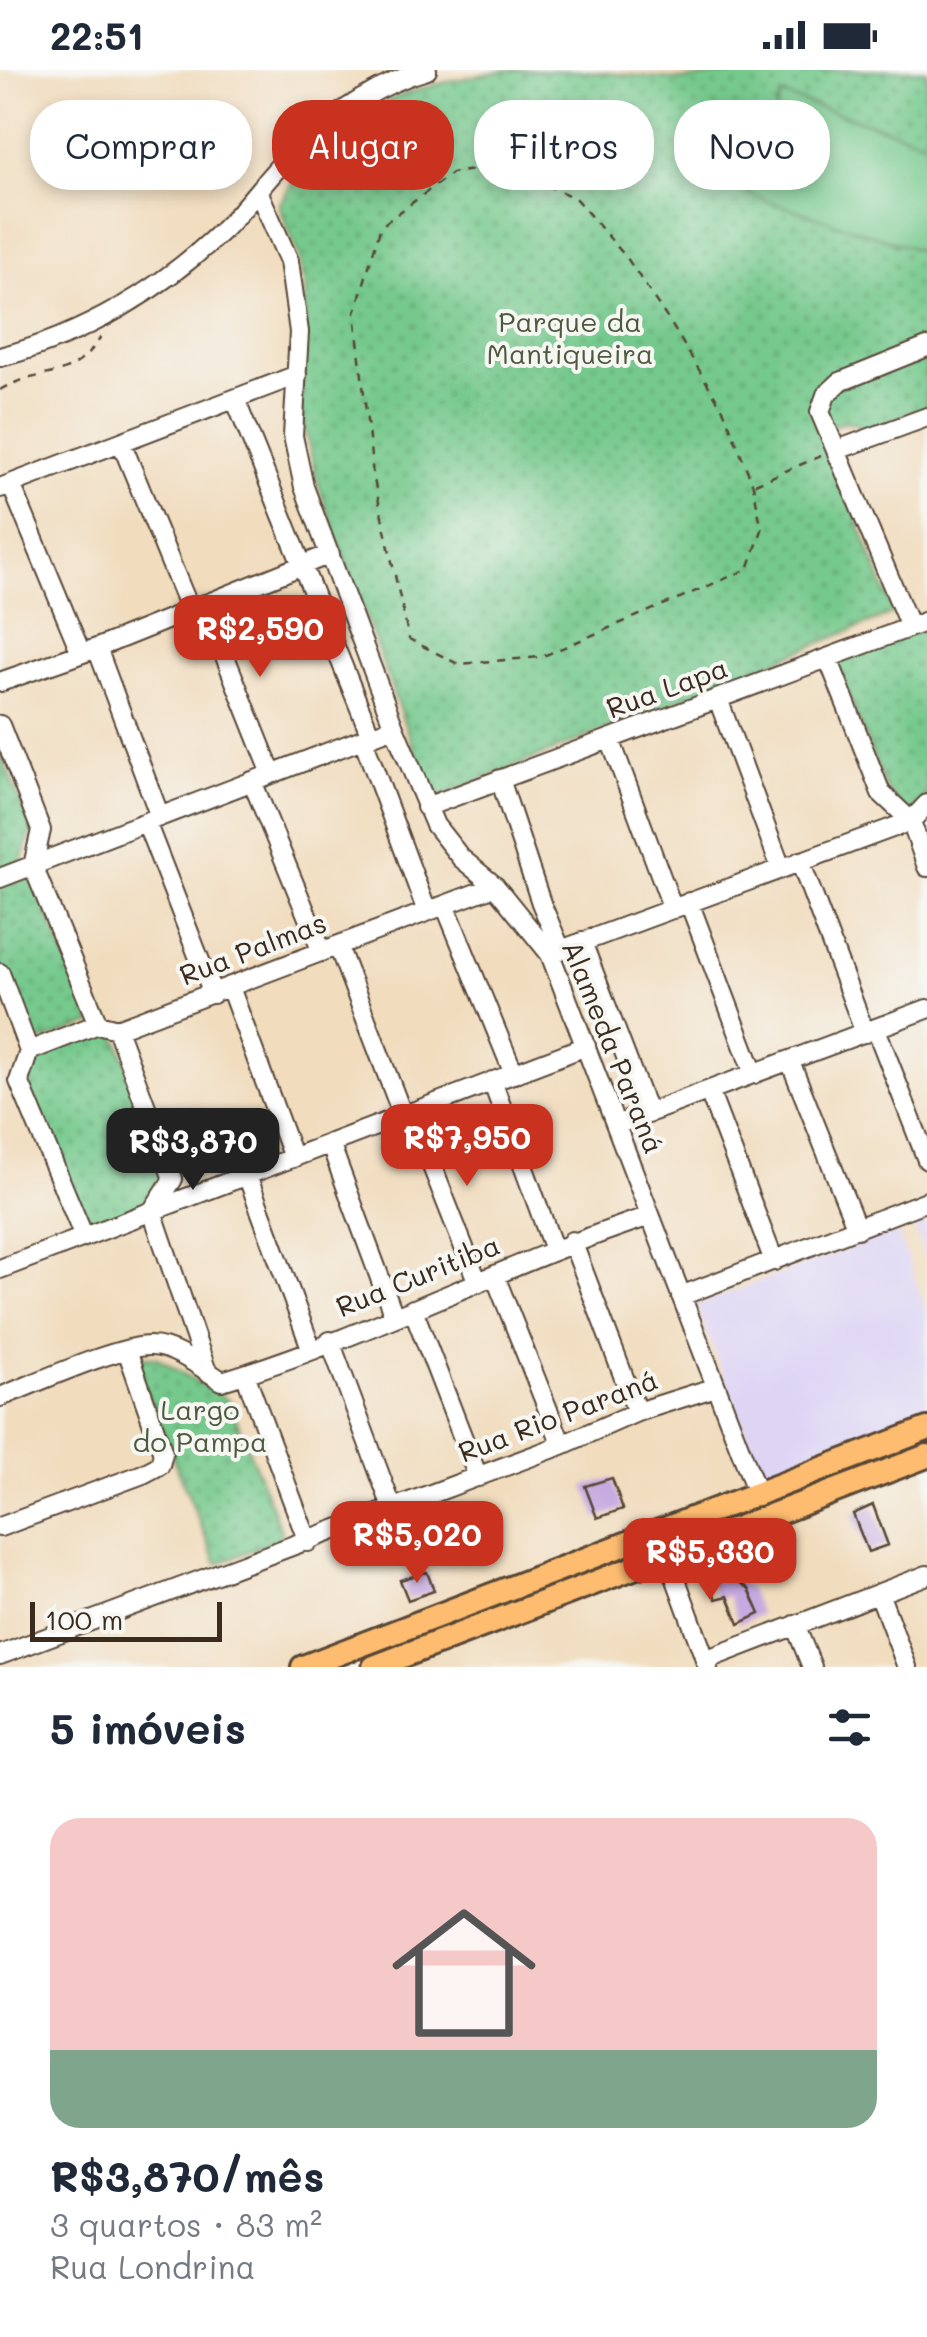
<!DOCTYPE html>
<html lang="pt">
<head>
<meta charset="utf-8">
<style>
	:root { --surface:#fff; --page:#f2f2f3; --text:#1f2937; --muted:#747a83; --line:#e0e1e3; --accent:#c8321e }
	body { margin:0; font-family:Mali,sans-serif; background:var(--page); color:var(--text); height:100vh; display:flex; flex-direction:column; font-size:38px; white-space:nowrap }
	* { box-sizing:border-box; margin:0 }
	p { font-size:32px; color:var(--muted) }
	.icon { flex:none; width:55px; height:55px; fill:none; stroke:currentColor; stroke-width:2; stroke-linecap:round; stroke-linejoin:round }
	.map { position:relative; height:1597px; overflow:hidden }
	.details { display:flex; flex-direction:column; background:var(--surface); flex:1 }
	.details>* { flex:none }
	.guide { position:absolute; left:30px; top:30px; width:868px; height:90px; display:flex; gap:20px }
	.scale { position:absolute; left:30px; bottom:25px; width:192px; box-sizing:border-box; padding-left:10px; border:5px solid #3b2a1e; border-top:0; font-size:28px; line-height:35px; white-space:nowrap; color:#3b2a1e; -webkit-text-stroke:8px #f6f6f2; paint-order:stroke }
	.price { position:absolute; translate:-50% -85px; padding:0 22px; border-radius:20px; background:var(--accent); color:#fff; font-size:32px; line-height:65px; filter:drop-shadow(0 2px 5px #0008) }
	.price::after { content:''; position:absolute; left:50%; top:60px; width:30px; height:22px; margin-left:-15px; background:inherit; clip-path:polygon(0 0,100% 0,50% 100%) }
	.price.on { background:#222; color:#fff }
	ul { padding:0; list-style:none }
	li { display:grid; align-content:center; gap:20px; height:530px; padding:0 50px }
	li+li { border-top:2px solid var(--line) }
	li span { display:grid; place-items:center; height:310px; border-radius:30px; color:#555 }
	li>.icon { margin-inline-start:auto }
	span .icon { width:180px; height:180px; fill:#fffc; stroke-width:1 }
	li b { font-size:42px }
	h2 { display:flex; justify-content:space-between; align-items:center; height:120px; padding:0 50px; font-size:42px }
	.pill { padding:0 35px; border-radius:40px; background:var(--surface); box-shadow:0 5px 15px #0003; font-size:35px; line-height:90px }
	.pill.on { background:var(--accent); color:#fff }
	.status { display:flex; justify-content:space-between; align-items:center; height:70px; padding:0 50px; background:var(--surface); direction:ltr }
	.status svg { height:28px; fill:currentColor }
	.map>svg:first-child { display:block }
</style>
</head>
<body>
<div class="status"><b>22:51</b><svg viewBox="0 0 49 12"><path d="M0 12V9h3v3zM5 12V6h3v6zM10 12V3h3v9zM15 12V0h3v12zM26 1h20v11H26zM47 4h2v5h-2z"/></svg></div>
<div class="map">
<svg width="927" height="1597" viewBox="0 0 927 1597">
	<defs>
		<pattern id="park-dots" width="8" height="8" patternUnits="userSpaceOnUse" patternTransform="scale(2.5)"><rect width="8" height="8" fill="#76c98d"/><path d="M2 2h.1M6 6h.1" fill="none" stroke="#62a373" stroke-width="1.8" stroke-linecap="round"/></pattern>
	</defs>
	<rect width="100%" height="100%" fill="#f6f6f2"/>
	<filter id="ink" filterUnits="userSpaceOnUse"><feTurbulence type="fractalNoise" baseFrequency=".01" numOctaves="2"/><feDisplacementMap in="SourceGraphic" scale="20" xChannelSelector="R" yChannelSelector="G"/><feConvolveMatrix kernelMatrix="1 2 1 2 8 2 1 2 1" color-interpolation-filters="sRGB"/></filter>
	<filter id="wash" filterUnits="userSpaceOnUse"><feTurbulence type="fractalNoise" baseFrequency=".0048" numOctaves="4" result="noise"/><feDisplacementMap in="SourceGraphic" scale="40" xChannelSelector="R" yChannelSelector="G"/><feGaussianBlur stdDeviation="2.25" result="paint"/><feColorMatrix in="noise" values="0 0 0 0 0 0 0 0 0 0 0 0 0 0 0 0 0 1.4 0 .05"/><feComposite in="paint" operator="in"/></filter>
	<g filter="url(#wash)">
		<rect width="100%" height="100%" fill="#f1dcbd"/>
		<path fill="#ded5f5" d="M927 1134V1193L908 1141Z
			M897 1160 927 1242V1348L763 1405 696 1235Z"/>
		<path fill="url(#park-dots)" stroke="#587a56" stroke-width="2.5" d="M506 0 583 1 684 10 758 0H927V337L869 359 846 351 822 359 894 543 441 726 433 722 425 711 319 417 300 341 305 219 298 184 279 135C290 118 300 97 314 82 362 26 437 13 506 0Z
			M922 558 927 568V727L909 744 886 719 835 590Z
			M0 682 32 760 22 792 0 799Z
			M30 801 93 953 31 975 0 890V813Z
			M97 958 115 962 169 1107 148 1138 86 1162 25 1011 31 984Z
			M145 1287H156L229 1331 282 1463 279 1469 217 1494 135 1296Z"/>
		<path fill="#76c98d" stroke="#587a56" stroke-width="2.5" d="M781 25 927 72V183L749 125Z"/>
		<g id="blocks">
			<path fill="#c6a9e0" d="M612 1408 623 1439 597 1448 585 1416Z
				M873 1435 888 1475 868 1482 853 1444Z
				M731 1486 741 1513 749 1519 760 1544 739 1554 728 1526 716 1529 703 1495Z
				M427 1502 434 1521 408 1530 400 1510Z"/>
		</g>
	</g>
	<g filter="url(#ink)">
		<use href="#blocks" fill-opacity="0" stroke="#564536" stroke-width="2.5"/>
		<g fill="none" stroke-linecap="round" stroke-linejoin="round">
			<defs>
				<path id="minor" d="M259 123 289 191 299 262 293 366 304 417 394 657 435 755 461 788 495 816 550 884 757 1423
					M0 287C84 266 162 219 224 159 251 132 273 99 302 73 335 43 383 12 427 0
					M235 329 371 666
					M121 372 190 540
					M837 380 927 347
					M11 414 81 583
					M0 418 297 305
					M204 534 272 704
					M910 557 820 342 826 325 840 312 927 277
					M97 578 160 747
					M828 588 881 723 911 751 927 797
					M0 612 97 578 330 484
					M718 629 781 798
					M0 655 41 760 33 796 98 954
					M363 669 427 842
					M610 669 673 839
					M500 709 541 833 561 880
					M252 711 322 882
					M426 737 927 551
					M146 752 213 924
					M800 791 865 963
					M0 808 394 657
					M689 832 754 1004
					M445 835 514 1004
					M582 872 648 1044
					M338 876 403 1046
					M550 884 911 751 927 734
					M0 903 29 981 19 1011 84 1167
					M230 917 293 1088
					M117 959 173 1109 152 1141 207 1302
					M876 959 927 1090
					M29 981 98 954 117 959 495 816
					M790 991 857 1159
					M492 1011 554 1180
					M709 1021 774 1191
					M411 1043 478 1213
					M616 1055 927 939
					M330 1073 394 1246
					M247 1105 311 1278
					M572 1171 637 1342
					M0 1199 586 976
					M495 1206 562 1375
					M681 1226 927 1131
					M413 1239 478 1407
					M330 1271 393 1440
					M245 1304 308 1472
					M0 1327C34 1314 119 1275 151 1276 175 1276 203 1299 222 1311 369 1267 505 1193 650 1146
					M0 1457 143 1404 160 1395 163 1383 127 1280
					M667 1485 708 1597
					M879 1523 907 1597
					M795 1555 812 1597
					M0 1585 562 1375 637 1342 716 1317
					M705 1590 927 1505"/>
				<path id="major" d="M303 1597 927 1359
					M374 1597 927 1386"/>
			</defs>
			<use href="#minor" stroke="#564536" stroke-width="22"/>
			<use href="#major" stroke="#564536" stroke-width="28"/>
			<path stroke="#564536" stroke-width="2.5" stroke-dasharray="8 8" stroke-linecap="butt" d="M502 96 575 128 627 188 673 257 724 341 753 415 762 460 748 499 541 587 458 594 409 569 373 405 355 243 381 156 452 103Z
				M0 320C41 296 69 316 101 267
				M755 414 821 386"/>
			<use href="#minor" stroke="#fff" stroke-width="18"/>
			<use href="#major" stroke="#fdbc6f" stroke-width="22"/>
		</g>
	</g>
	<g text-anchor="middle" stroke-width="8" stroke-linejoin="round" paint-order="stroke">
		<g font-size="28" fill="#4d5a3f" stroke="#f6f6f2">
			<text x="570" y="262">Parque da<tspan x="570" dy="32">Mantiqueira</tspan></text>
			<text x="200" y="1350">Largo<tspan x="200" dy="32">do Pampa</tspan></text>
		</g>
		<g font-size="28" fill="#3b2a1e" stroke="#f6f6f2">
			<text transform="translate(667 618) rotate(-20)" y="10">Rua Lapa</text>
			<text transform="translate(253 879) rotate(-21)" y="10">Rua Palmas</text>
			<text transform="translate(613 977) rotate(68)" y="10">Alameda Paraná</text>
			<text transform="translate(418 1206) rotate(-22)" y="10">Rua Curitiba</text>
			<text transform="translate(558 1346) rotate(-21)" y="10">Rua Rio Paraná</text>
		</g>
	</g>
</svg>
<div class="scale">100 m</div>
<b class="price" style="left:260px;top:610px">R$2,590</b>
<b class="price" style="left:467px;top:1119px">R$7,950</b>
<b class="price on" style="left:193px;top:1123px">R$3,870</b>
<b class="price" style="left:417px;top:1516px">R$5,020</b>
<b class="price" style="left:710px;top:1533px">R$5,330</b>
<div class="guide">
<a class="pill">Comprar</a>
<a class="pill on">Alugar</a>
<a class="pill">Filtros</a>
<a class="pill">Novo</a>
</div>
</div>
<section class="details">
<h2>5 imóveis<svg class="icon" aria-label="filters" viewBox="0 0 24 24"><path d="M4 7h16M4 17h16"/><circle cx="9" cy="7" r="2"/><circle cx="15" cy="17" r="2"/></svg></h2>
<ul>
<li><span style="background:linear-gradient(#f6c9c9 75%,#7fa58c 0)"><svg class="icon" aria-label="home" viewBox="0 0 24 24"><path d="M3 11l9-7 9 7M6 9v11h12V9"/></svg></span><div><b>R$3,870/mês</b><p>3 quartos · 83 m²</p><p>Rua Londrina</p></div></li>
</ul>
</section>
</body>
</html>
